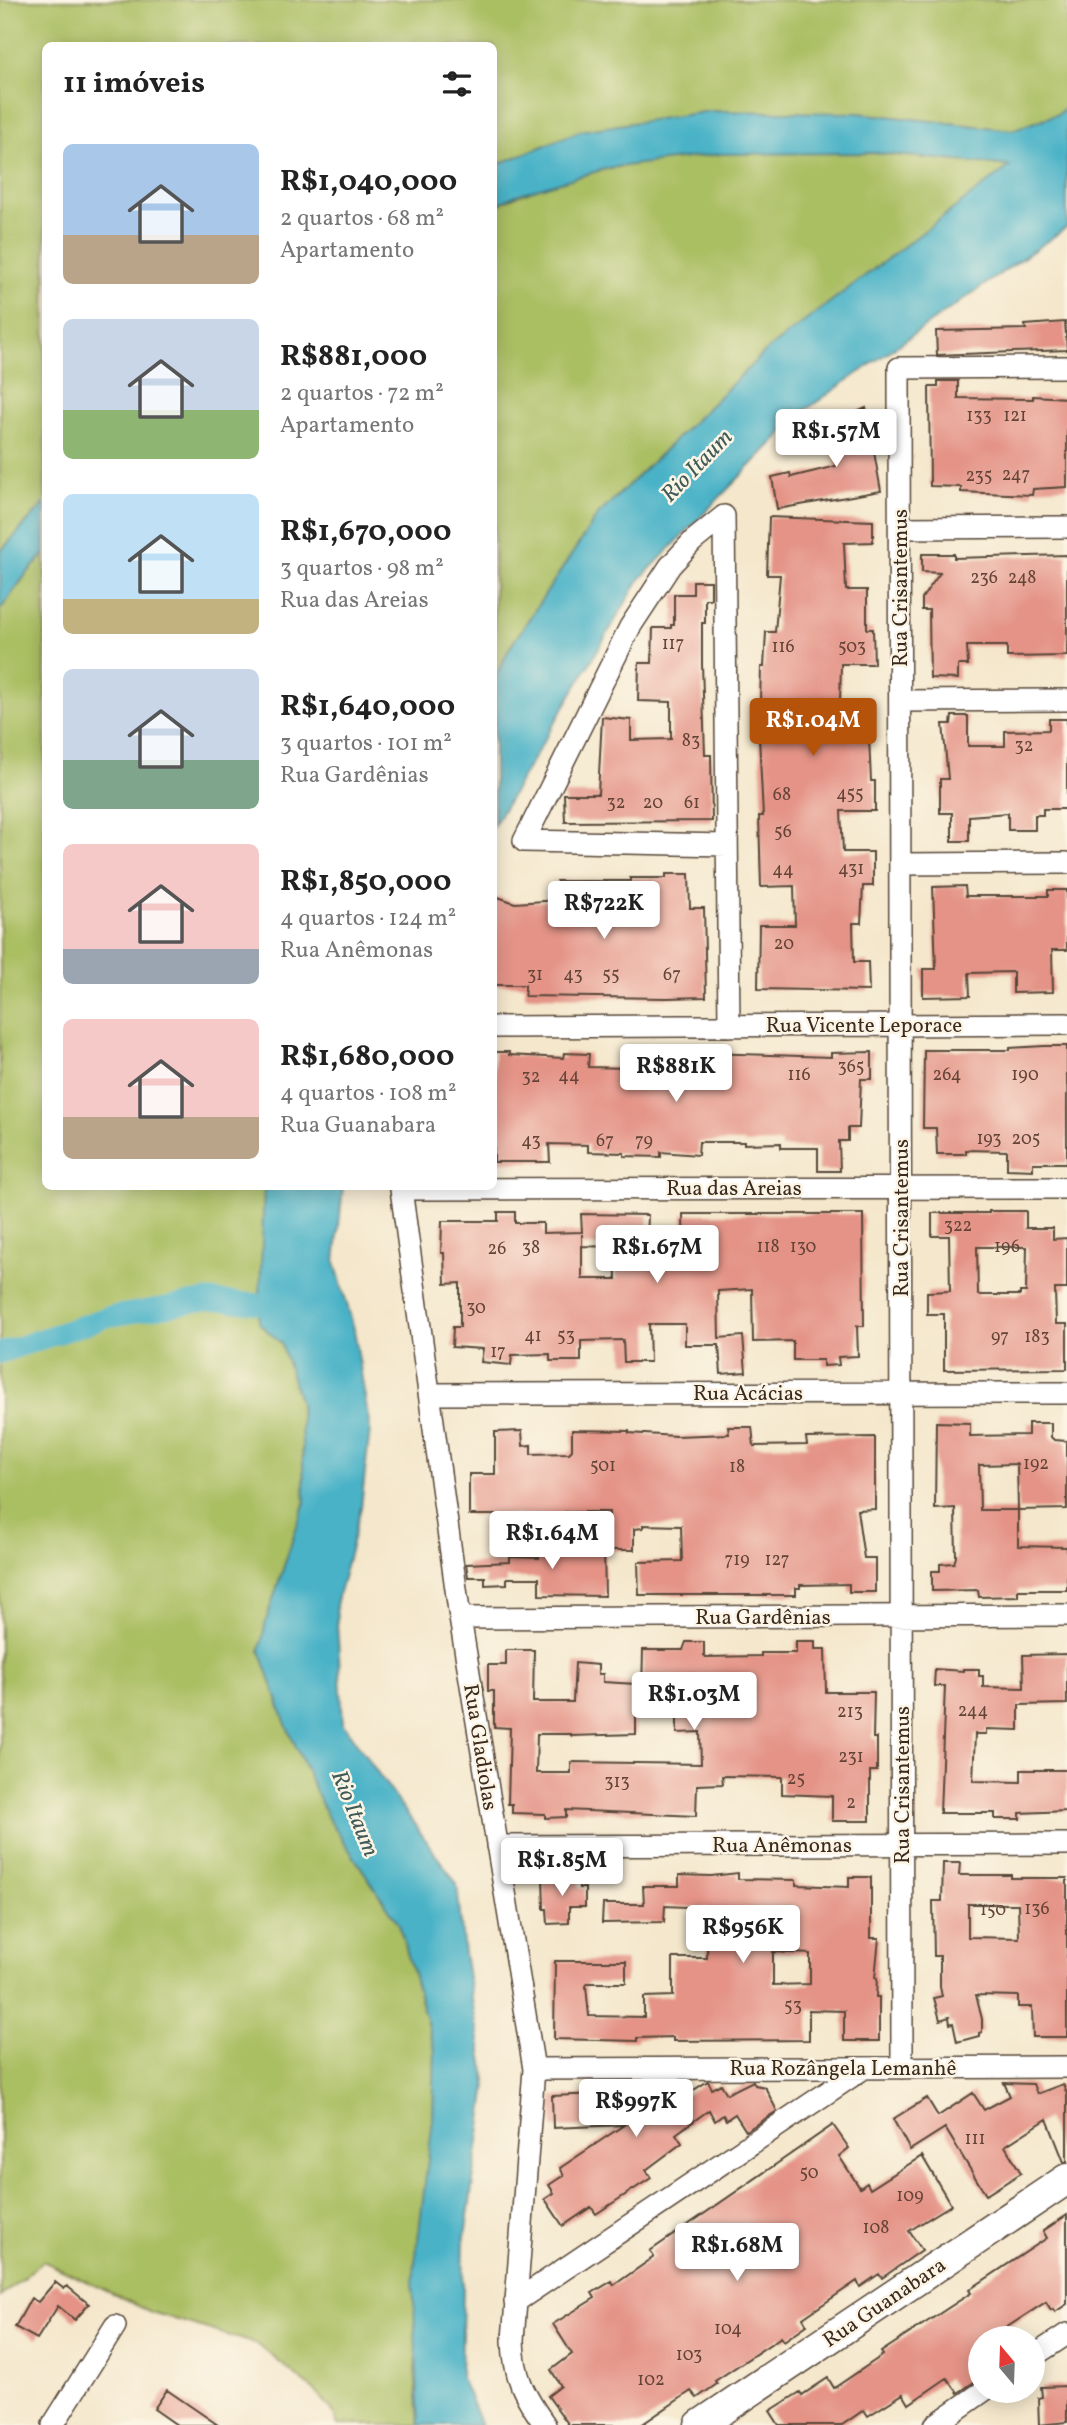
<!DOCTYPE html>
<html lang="pt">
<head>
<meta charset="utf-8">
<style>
	:root { --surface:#fff; --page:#f2f2f2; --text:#222; --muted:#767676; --accent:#b45309 }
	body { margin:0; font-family:Vollkorn,serif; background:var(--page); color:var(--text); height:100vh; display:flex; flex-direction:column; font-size:26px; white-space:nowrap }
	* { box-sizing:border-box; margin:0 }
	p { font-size:23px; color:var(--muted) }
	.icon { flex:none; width:38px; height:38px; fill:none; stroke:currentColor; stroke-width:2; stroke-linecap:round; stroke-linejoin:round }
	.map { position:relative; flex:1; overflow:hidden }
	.panel { position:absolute; left:42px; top:42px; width:455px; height:1148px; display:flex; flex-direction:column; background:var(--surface); border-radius:10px; box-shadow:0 4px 18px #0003 }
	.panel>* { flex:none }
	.needle { width:46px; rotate:341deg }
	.fabs { position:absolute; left:968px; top:2326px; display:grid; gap:14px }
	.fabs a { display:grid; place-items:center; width:77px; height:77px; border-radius:50%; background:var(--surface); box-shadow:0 4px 18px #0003; font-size:35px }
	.price { position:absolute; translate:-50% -60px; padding:0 16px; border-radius:7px; background:#fff; color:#222; font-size:23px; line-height:46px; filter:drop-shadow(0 2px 4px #0008) }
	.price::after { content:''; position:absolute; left:50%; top:42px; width:21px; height:16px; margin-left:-10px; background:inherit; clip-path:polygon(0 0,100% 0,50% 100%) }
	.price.selected { background:var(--accent); color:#fff }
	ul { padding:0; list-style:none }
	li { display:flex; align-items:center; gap:21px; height:175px; padding:0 21px }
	li span { display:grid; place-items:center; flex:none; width:196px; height:140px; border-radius:10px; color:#555 }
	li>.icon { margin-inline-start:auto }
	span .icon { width:84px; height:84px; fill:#fffc; stroke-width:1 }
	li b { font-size:30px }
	h2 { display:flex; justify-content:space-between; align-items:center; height:84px; padding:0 21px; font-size:30px }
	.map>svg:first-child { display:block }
</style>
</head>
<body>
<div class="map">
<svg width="1067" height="2425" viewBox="0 0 1067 2425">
	<rect width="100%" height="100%" fill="#fcf5e5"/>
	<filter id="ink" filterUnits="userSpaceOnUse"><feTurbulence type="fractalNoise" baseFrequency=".0143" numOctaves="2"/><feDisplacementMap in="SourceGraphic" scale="14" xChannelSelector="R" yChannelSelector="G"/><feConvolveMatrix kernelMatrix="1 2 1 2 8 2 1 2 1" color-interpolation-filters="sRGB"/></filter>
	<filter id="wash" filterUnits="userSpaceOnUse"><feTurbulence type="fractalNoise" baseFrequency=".00686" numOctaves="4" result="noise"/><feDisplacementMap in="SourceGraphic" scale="28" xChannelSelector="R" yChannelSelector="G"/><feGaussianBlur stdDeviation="1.57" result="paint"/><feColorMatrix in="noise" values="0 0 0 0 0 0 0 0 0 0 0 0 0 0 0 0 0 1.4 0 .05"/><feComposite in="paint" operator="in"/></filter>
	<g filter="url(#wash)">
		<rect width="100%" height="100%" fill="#f4e7cc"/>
		<path fill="#aabe62" stroke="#727440" stroke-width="2" d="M0 0H1067V106L1058 114 1012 130 858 113 580 131 494 166V46H46L45 503 0 552Z
			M876 153 1011 166 767 350 598 515 509 649 494 680V206C563 174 645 158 721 154 773 151 825 153 876 153Z
			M45 554 46 1186 264 1187 263 1240 281 1342 300 1403 305 1502 266 1621 260 1650 287 1727 328 1818 399 1924 435 2051 433 2119 415 2371 419 2425H338L331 2408 316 2392 257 2344 151 2312 43 2261 0 2297V610L27 573Z"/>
		<path fill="#49b2c7" stroke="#426e72" stroke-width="2" d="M1067 106V227L804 411 639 580 494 825V680L509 649 598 515 767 350 1010 166 876 153 720 154 608 168 516 195 494 206V166L580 131 710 111 858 113 1012 130 1058 114Z
			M45 503V554L27 573 0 610V552Z
			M264 1187H343L335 1262 354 1329 370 1429 361 1507 336 1605 343 1724 457 1884 464 1954 487 2086 464 2243 461 2378 481 2425H419L413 2280 433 2119 435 2051 399 1924 328 1818 287 1727 260 1650 266 1621 305 1502 300 1403 281 1343 259 1323Z"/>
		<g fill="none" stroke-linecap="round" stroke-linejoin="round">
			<path stroke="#49b2c7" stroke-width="21" d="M0 1353 107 1317 207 1300 261 1304"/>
		</g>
		<g id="blocks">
			<path fill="#e49386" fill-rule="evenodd" d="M1065 322 1067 350 937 355 936 331 1026 329 1025 325Z
				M938 381H958V398L1033 399V396L1067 398V487L1033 489 1032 495 961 492V487L930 486 929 387H938Z
				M866 408 881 491 777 509 772 477 790 473 791 477 836 466 830 431 841 429 839 420Z
				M769 517 873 521V542L844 543 846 590H867V629H873L874 664H841L840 702H849V739L869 738 871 781H875V811H841L843 852H873V886H863L861 923H853L854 962H868L869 991 758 989 759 925H795L794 886 761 887 759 816H763L759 737 761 667H764L766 632H775L780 575H767Z
				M922 554H954V558L1067 555V656L1007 657V646H967L968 665H958V679L930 678 929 610H922V598L940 573 922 572Z
				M693 581H711V599H705V623H702V664L705 755H711L712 821 565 822 564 794H598L602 717 631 720V740L671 739V702L638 701 639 663H652L653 628H671V625H674V594H693Z
				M952 716H968V746H1005V731L1049 730V719H1067V809H1043V815H1035V830H1008V813L969 816V841H952V813H940V779H948L943 724H951Z
				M666 874H689L690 908H704L706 997 666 998 525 996V985H494V898L497 899 498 897 515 903 558 900 557 881H630V878H666Z
				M965 886 966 896H1048V890H1067V950H1052L1053 992 1013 993V972L969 973 970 996 923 997V969H936L933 887Z
				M1044 1046H1067V1163H1033V1170L1007 1169V1151L966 1150V1154H937L936 1128H923L924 1050H1010V1048Z
				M494 1052H509V1055L563 1058 564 1053 589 1054 588 1067 628 1068 627 1058 706 1057V1053L831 1057V1053L872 1052V1079H861L859 1128H848V1141H839L840 1171H818V1148H781V1143L744 1144V1142H699L698 1155 661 1152V1157L624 1156V1153L588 1152V1145L549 1144 550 1162H494Z
				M989 1211H1026V1228H1053V1239L1067 1238V1289H1055L1056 1324H1067V1369L944 1370V1314H927V1292L950 1291 949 1236H932V1213H989ZM977 1247H1027L1026 1292H1020V1295H978Z
				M498 1212H515V1223H543V1233L582 1232 581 1214 648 1215 646 1265H684L683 1214H863L864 1326H857L858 1356 838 1357 839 1365 823 1366V1360H793V1341L753 1342 752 1289 718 1291 719 1338 743 1336 746 1372 721 1374 719 1345H685V1324H649L650 1362H624L623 1340 581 1341V1361H550V1354L512 1355 511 1365 481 1362 483 1349 452 1347 453 1327H460V1283L445 1284 444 1253H441L442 1221H498ZM582 1234V1246L615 1247 616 1279H582Z
				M936 1422 970 1423V1436L1028 1435V1423H1051V1437L1054 1440 1067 1441V1509L1018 1510 1017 1464 979 1465 980 1510H1018V1546L1067 1547V1590H1018V1596L979 1597 978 1590 932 1591V1571H940V1564L954 1563 956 1557 955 1508 935 1509Z
				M728 1427H752L754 1446 807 1445 806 1438 875 1437V1509L857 1510 864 1558H875V1592H849V1584L800 1585V1588H796V1595H639L638 1562 682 1561 681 1526 643 1525V1528L634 1529V1550H609V1512H565V1515H469V1474H495V1432L522 1431 523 1446 531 1445V1454L569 1453 572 1450V1430L629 1431V1433L676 1436 729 1434Z
				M604 1547 605 1596 539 1595V1578H507V1584L485 1585V1577H468L466 1564 510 1562V1557L539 1558 540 1548Z
				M796 1641H815V1649H825L826 1692H874L873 1738H877V1771H870V1821H832V1796L782 1794V1777L722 1776 723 1784 697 1785 696 1816 566 1810V1817L545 1818V1814L512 1813V1804H508L510 1728 494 1727V1691H488V1665H506V1650H534L533 1702H573L575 1663 598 1665V1674H603V1682L636 1684V1734L571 1736V1734H537L536 1773H571V1762L701 1764 700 1732 677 1733V1690L642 1689 643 1650H683L686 1642H704V1655L706 1657 761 1656V1653H796Z
				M1067 1654V1704L1019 1705V1730L986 1729V1734H975L973 1781 1021 1782V1770H1067V1811L1020 1813V1819H995V1813H940L945 1686H934L935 1669 963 1671V1669H979V1676H983V1687L1024 1688 1023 1655Z
				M943 1863H960L959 1875H1011V1878H1067V2037H1033L1032 2007H1018V1996L976 1995 982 2019V2032L979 2033V2036L957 2042 953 2023 950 2024 949 2017 940 2020 934 1998 942 1996 940 1987V1956H934L933 1901H942ZM968 1904H1018L1019 1938 968 1937Z
				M738 1873V1879L796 1880V1885L849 1887V1877H871V1938H879L875 1978H877L876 1997H879V2041H844V2011L809 2010V2040L673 2041V2037L637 2038V2041L554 2039 555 1961H626V1983H588L586 1986 589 2016 644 2017V1997L673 1996V1958H707L708 1908 665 1906 664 1922 602 1923 603 1904H644L643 1886H679V1875L711 1876ZM773 1952 810 1954V1984L773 1985Z
				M543 1877H579V1888H585V1907H569V1923L548 1924 547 1909H544Z
				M708 2081 712 2089 721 2084 727 2094 753 2081 755 2085 765 2087 777 2111 746 2131 735 2114 726 2120 723 2115 715 2121 709 2110 676 2134 682 2143 646 2170 651 2178 596 2214 591 2207 563 2226 545 2199 554 2193 549 2185 564 2175 560 2168 624 2125 553 2128 552 2096 597 2094 616 2083 637 2117 673 2092 678 2100Z
				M1004 2083 1033 2084 1037 2094 1063 2084 1067 2094V2162H1064L1047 2119 1005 2146 1021 2173 986 2195 945 2128 910 2150 893 2119 927 2098 938 2116 973 2093 984 2110 1010 2096Z
				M833 2125 849 2148 839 2156 860 2188 867 2183 870 2189 922 2156 951 2205 909 2231 922 2250 882 2278 879 2274 860 2287 857 2281 803 2318 807 2325 784 2341 781 2337 715 2381 717 2384 697 2398 691 2391 641 2425H569L548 2396 561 2386 551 2370 572 2354 553 2324 595 2298 592 2293 612 2281 614 2285 654 2257 650 2251Z
				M1067 2215V2304L1055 2312 1053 2309 1051 2310 1046 2302 990 2338H980V2378L958 2393 947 2378 909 2404 903 2394 868 2416 864 2410 842 2425H779L770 2411 800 2392 802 2395 828 2378 834 2388 883 2355 881 2352 971 2293 969 2290 1047 2238 1043 2231Z
				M55 2282 64 2289 67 2286 89 2304 75 2320 58 2306 37 2339 15 2327 31 2298 38 2302Z
				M1067 2386V2422L1039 2425 1038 2398 1042 2397 1041 2387Z
				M167 2390 218 2425H177L154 2409Z"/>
		</g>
	</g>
	<g filter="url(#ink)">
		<use href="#blocks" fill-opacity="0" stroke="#574638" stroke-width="2"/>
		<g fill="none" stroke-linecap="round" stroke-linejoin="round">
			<defs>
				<path id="minor" d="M724 516 693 541 670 566 630 627 524 841 727 845
					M724 516 729 1026
					M900 528 1067 527
					M900 701 1067 700
					M900 864 1067 863
					M494 1027 1067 1024
					M429 1394 1067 1393
					M460 1618 1067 1615
					M497 1846 1067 1844
					M902 2068 899 368 1067 367
					M534 2069 1067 2067
					M515 2302 864 2068
					M1032 2357 1067 2334
					M53 2425 115 2326
					M545 2425C524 2395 514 2377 513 2340L534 2069 460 1618 401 1189 1067 1188
					M935 2425 985 2390"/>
				<path id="secondary" d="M700 2425 1067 2179"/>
			</defs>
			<use href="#minor" stroke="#574638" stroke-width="24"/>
			<use href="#secondary" stroke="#574638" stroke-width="33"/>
			<use href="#minor" stroke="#fff" stroke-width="21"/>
			<use href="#secondary" stroke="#fff" stroke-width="30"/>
		</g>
	</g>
	<g text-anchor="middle" stroke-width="5" stroke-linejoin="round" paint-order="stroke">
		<g font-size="18" fill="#654438">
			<text x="979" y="421">133</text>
			<text x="1015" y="421">121</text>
			<text x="1016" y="480">247</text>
			<text x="979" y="481">235</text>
			<text x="984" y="583">236</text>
			<text x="1022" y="583">248</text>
			<text x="673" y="649">117</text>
			<text x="783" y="652">116</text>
			<text x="852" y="652">503</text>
			<text x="691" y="746">83</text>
			<text x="1024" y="751">32</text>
			<text x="850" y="799">455</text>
			<text x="782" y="800">68</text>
			<text x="616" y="808">32</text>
			<text x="653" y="808">20</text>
			<text x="692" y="808">61</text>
			<text x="783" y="837">56</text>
			<text x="851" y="874">431</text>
			<text x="783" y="875">44</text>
			<text x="784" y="949">20</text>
			<text x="535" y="980">31</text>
			<text x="573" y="980">43</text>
			<text x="611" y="980">55</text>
			<text x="672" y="980">67</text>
			<text x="851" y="1072">365</text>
			<text x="799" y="1080">116</text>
			<text x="947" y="1080">264</text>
			<text x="1025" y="1080">190</text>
			<text x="569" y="1081">44</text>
			<text x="531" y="1082">32</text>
			<text x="989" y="1144">193</text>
			<text x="1026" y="1144">205</text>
			<text x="531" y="1146">43</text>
			<text x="605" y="1146">67</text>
			<text x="644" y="1146">79</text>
			<text x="958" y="1231">322</text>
			<text x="768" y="1252">118</text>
			<text x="803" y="1252">130</text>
			<text x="1007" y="1252">196</text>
			<text x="531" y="1253">38</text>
			<text x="497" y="1254">26</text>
			<text x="476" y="1313">30</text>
			<text x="533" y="1341">41</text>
			<text x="566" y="1341">53</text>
			<text x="1000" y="1342">97</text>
			<text x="1037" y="1342">183</text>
			<text x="498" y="1357">17</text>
			<text x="1036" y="1469">192</text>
			<text x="603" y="1471">501</text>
			<text x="737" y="1472">18</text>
			<text x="737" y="1565">719</text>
			<text x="777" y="1565">127</text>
			<text x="973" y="1716">244</text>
			<text x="850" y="1717">213</text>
			<text x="851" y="1762">231</text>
			<text x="796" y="1784">25</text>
			<text x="617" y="1787">313</text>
			<text x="851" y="1808">2</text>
			<text x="1037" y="1914">136</text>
			<text x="993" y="1915">150</text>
			<text x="793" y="2011">53</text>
			<text x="975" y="2144">111</text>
			<text x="809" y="2178">50</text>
			<text x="910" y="2201">109</text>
			<text x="876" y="2233">108</text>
			<text x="728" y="2334">104</text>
			<text x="689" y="2360">103</text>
			<text x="651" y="2385">102</text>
		</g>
		<g font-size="21" fill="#3b2a1e" stroke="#fcf5e5">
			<text transform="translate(900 588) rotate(-90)" y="7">Rua Crisantemus</text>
			<text x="864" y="1032">Rua Vicente Leporace</text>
			<text x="734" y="1195">Rua das Areias</text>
			<text transform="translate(901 1218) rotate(-90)" y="7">Rua Crisantemus</text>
			<text x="748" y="1400">Rua Acácias</text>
			<text x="763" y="1624">Rua Gardênias</text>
			<text transform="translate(481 1747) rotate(81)" y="7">Rua Gladiolas</text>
			<text transform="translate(902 1785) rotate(-90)" y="7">Rua Crisantemus</text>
			<text x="782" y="1852">Rua Anêmonas</text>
			<text x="843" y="2075">Rua Rozângela Lemanhê</text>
			<text transform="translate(884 2302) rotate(-34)" y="7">Rua Guanabara</text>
		</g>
		<g font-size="23" font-style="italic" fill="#405a59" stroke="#fcf5e5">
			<text transform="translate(696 465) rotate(-46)" y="8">Rio Itaum</text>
			<text transform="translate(356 1813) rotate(68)" y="8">Rio Itaum</text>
		</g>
	</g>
</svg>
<div class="fabs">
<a><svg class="needle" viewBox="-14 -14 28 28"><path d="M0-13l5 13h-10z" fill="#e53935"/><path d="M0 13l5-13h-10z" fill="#767676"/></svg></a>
</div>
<b class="price" style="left:836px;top:469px">R$1.57M</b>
<b class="price selected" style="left:813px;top:758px">R$1.04M</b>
<b class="price" style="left:604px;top:941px">R$722K</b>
<b class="price" style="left:676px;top:1104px">R$881K</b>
<b class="price" style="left:657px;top:1285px">R$1.67M</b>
<b class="price" style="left:552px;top:1571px">R$1.64M</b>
<b class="price" style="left:694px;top:1732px">R$1.03M</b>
<b class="price" style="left:562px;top:1898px">R$1.85M</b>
<b class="price" style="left:743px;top:1965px">R$956K</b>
<b class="price" style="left:636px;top:2139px">R$997K</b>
<b class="price" style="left:737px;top:2283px">R$1.68M</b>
<section class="panel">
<h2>11 imóveis<svg class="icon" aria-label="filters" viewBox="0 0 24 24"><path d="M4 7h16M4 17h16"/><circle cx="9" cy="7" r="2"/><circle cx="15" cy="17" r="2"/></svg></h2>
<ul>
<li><span style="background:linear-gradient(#a9c7e8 65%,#b9a48a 0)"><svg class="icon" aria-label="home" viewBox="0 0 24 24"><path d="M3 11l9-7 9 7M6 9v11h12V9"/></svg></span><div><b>R$1,040,000</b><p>2 quartos · 68 m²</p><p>Apartamento</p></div></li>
<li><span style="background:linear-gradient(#c9d6e8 65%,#8fb573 0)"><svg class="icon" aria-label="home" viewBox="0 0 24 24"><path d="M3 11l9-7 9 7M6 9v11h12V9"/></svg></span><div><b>R$881,000</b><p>2 quartos · 72 m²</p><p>Apartamento</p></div></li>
<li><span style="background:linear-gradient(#bfe0f5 75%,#c2b280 0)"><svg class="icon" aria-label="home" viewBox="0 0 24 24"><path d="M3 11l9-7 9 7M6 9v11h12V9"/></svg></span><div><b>R$1,670,000</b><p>3 quartos · 98 m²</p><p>Rua das Areias</p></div></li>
<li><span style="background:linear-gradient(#c9d6e8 65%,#7fa58c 0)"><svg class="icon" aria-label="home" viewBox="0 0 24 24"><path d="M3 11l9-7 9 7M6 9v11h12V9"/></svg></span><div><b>R$1,640,000</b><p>3 quartos · 101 m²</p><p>Rua Gardênias</p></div></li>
<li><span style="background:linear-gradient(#f6c9c9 75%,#9aa5b1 0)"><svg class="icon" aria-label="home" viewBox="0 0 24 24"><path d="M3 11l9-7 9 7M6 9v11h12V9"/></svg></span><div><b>R$1,850,000</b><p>4 quartos · 124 m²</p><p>Rua Anêmonas</p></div></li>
<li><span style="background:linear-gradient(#f6c9c9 70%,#b9a48a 0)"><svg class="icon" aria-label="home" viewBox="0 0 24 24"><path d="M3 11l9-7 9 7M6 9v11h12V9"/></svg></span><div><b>R$1,680,000</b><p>4 quartos · 108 m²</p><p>Rua Guanabara</p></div></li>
</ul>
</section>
</div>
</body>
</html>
